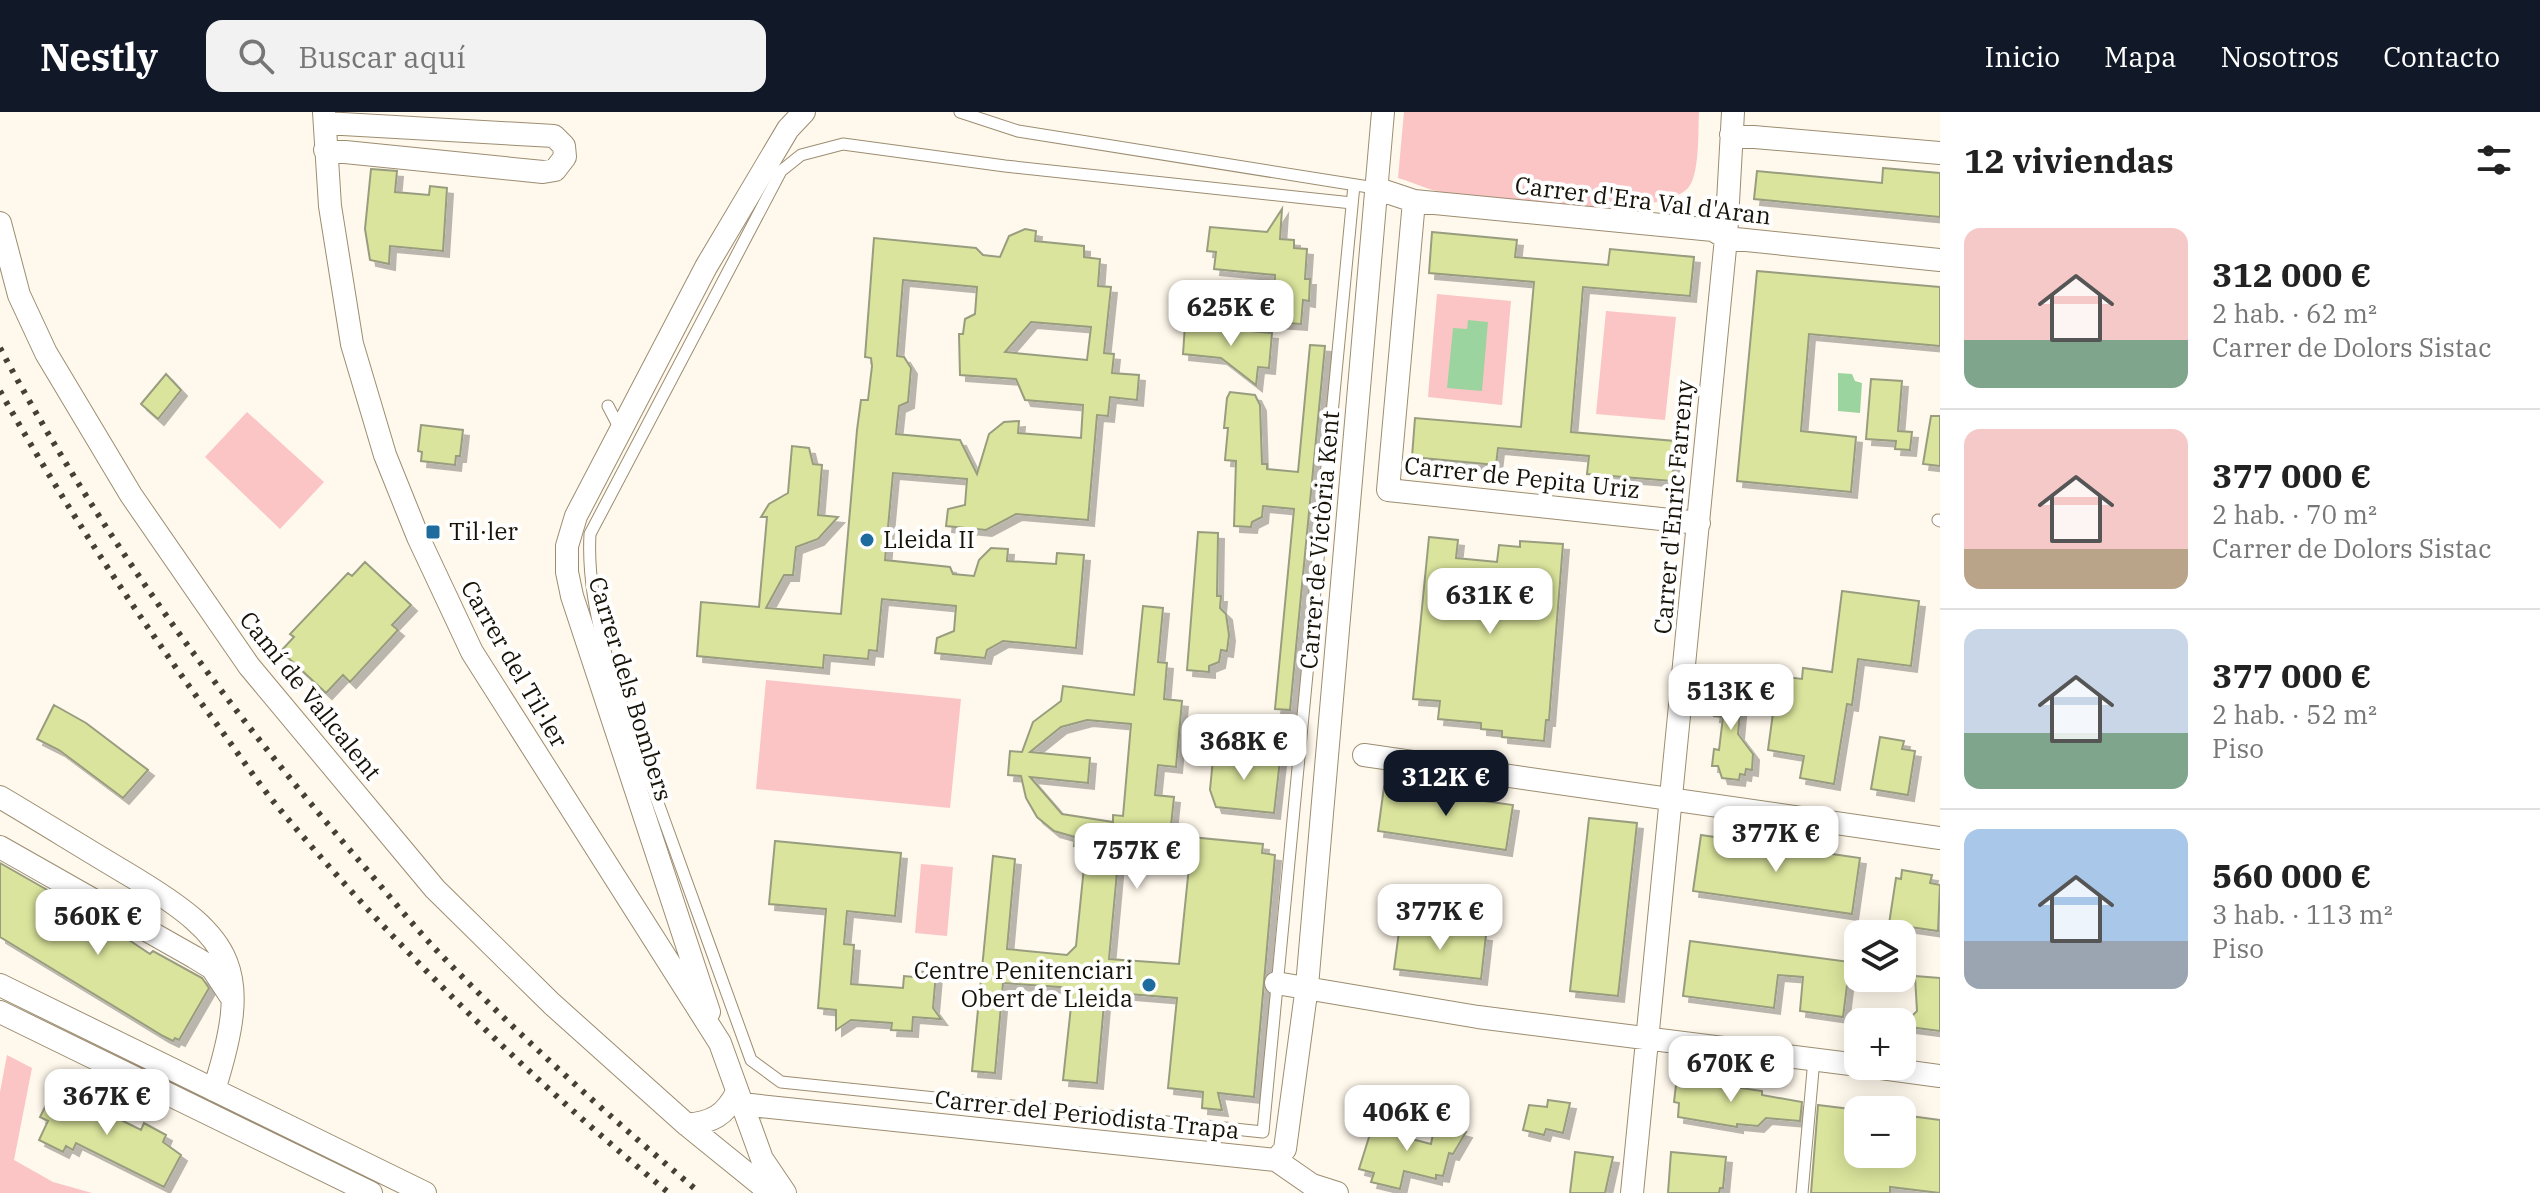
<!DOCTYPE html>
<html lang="es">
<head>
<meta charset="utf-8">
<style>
	:root { --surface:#fff; --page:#f2f2f2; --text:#222; --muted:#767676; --line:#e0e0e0; --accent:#111827 }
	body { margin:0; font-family:"IBM Plex Serif",serif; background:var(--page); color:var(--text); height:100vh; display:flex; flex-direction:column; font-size:30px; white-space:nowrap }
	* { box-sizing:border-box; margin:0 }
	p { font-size:26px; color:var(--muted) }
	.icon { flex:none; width:44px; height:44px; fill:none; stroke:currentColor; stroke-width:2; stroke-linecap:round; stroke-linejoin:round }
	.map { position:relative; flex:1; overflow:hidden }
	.details { display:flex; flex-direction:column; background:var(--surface); width:600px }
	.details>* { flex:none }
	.fabs { position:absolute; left:1844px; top:808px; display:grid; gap:16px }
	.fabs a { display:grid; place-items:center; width:72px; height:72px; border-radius:16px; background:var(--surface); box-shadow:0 4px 20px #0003; font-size:40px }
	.price { position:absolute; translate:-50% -68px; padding:0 18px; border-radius:16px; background:#fff; color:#222; font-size:26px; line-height:52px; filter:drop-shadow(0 2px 4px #0008) }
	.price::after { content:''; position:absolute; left:50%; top:48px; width:24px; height:18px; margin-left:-12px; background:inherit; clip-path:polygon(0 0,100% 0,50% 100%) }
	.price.current { background:var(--accent); color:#fff }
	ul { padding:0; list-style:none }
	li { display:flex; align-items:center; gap:24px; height:200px; padding:0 24px }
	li+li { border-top:2px solid var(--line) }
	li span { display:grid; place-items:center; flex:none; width:224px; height:160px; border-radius:16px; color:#555 }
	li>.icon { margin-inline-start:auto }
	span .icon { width:96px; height:96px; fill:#fffc; stroke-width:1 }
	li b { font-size:34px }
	h2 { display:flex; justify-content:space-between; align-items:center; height:96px; padding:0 24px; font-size:34px }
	header { display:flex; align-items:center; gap:48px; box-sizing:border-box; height:112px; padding:0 40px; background:var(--accent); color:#fff }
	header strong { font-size:38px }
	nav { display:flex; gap:44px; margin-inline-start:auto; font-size:28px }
	.search { width:560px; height:72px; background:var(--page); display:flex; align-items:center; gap:20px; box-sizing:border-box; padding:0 28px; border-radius:16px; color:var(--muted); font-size:30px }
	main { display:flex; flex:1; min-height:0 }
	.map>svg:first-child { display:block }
</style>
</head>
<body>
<header>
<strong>Nestly</strong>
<div class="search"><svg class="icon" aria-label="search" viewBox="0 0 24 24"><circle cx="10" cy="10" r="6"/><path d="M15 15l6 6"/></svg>Buscar aquí</div>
<nav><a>Inicio</a><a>Mapa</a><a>Nosotros</a><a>Contacto</a></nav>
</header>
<main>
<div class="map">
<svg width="1940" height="1081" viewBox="0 0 1940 1081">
	<defs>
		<filter id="shadow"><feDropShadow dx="6" dy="6" stdDeviation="0" flood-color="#0004"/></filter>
	</defs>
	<rect width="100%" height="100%" fill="#fff8ec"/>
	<path fill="#fbc5c6" d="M1404 0H1699C1698 18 1700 66 1687 77 1651 109 1499 90 1451 82 1433 80 1415 71 1398 66Z
		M1437 182 1511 189 1502 293 1428 285Z
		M1606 199 1676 205 1665 308 1596 302Z
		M247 300 324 370 280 417 205 345Z
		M766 568 961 587 950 696 756 677Z
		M921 752 953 755 947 824 915 821Z
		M7 943 32 956 14 1048 53 1070 92 1081H0V980Z"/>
	<path fill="#9cd49f" d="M1468 208 1488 210 1482 279 1447 276 1453 216 1467 217Z
		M1838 261 1852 262 1855 269 1862 271 1860 301 1838 299Z"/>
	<path fill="#dbe49c" stroke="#999d7f" stroke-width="2" fill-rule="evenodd" filter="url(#shadow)" d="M1883 56 1940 61V105L1754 87 1757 59 1882 71Z
		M371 57 397 59 395 80 429 83 430 74 447 76 443 139 390 134 389 152 370 148 365 117Z
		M1282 97 1280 127 1294 128V136L1307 137 1305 167H1310L1309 189 1303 188 1301 212 1272 210 1275 163 1214 157 1216 140 1207 139 1210 115 1267 120Z
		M1025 117 1036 119 1035 129 1084 134V145L1100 147 1098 174 1111 175 1104 241 1114 242 1112 261 1139 263 1137 288 1110 285 1108 304 1097 303 1088 408 1016 402 986 418 946 414 948 397 965 393 967 367 893 361 885 448 950 455 953 462 974 464 979 448 991 436 1008 437 1007 449 1056 452 1057 441 1084 443 1076 536 1003 529 987 538 985 546 935 541 937 526 954 519 956 494 882 487 877 539 869 538 868 547 824 543 823 556 697 544 701 490 759 495 767 405H761L769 392 788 381 792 334 809 336 813 352 822 353 818 403 838 405 818 427 796 435 793 463H784L766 496 841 502 857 318 861 288H868L872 254 871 246 865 245 874 126 976 136 983 143 1000 145 1009 124ZM903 168 977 175 975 202 965 207 963 222H959L960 263 1016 267 1025 288 1083 293 1081 326 1018 321 1019 309 1004 310 989 322 977 362 960 328 896 322 899 294 908 290 911 256 904 245 897 244ZM1031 210 1091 215 1087 248 1005 240Z
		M1432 120 1517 128 1515 145 1608 153 1610 137 1694 145 1690 184 1583 175 1571 320 1675 329 1672 369 1587 362 1589 344 1498 336 1496 353 1412 345 1415 306 1521 315 1534 170 1429 161Z
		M1757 159 1940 175V234L1809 222 1801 319 1856 325 1851 380 1737 369Z
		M1185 213 1272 221 1269 256 1258 255 1256 273 1221 246 1183 242Z
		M1310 233 1325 234 1290 598 1275 597 1294 397 1263 394 1262 405 1252 410 1251 415 1234 414 1236 349 1225 348 1228 316H1224L1227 286 1230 280 1255 283 1260 293 1262 352H1267V357L1298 360Z
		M166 262 181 278 158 307 141 292Z
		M1871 267 1902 269 1898 319 1912 320 1910 338 1895 337 1896 329 1866 327Z
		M1931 304H1940V354L1923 352Z
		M421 313 463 318 460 344H456L455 353 421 349 422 340 418 339Z
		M1198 420 1218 421 1217 484H1221L1220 496 1226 502 1229 523 1227 539 1221 538 1219 550 1209 554V560L1187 558Z
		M1429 425 1458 428 1456 446 1497 450 1499 433 1520 435V429L1563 432 1549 608H1546L1544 629 1502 625V619L1481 617V611L1438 607 1440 589 1413 587Z
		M365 450 411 493 392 513 398 518 350 570 343 563 326 581 281 539 294 525 290 522 348 461 352 464Z
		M1842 479 1919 489 1911 554 1858 547 1852 593 1847 592 1834 672 1800 666 1804 644 1768 638 1778 564 1802 567 1803 556 1832 560Z
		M1143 494 1163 496 1158 550 1167 551 1164 587 1182 589 1176 655 1158 653 1155 683 1174 685 1170 723 1263 732 1262 741 1275 743 1254 985 1218 981 1222 998 1202 996 1203 980 1168 976 1177 886 1105 880 1097 971 1063 968 1073 876 1003 871 995 961 972 959 993 744 1015 747 1007 837 1067 843 1076 834 1086 735 1074 734 1075 725 1054 719 1037 705 1026 686 1021 664 1008 663 1010 639 1022 640 1033 610 1061 589 1063 574 1134 583ZM1087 608 1131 612 1123 704 1113 703V710L1062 702 1030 665 1088 671 1090 646 1030 640 1061 615ZM1119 738 1190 745 1179 852 1109 847Z
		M1719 566 1743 568 1738 622 1753 642 1752 658 1746 657 1745 663 1740 662 1739 668 1722 666 1718 654H1712L1714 637 1719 638 1723 605 1714 604Z
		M54 593 86 611 148 658 123 686 59 638 37 627Z
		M1880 625 1904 629 1902 637 1915 639 1908 683 1871 677Z
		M1214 637 1280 648 1274 701 1216 695 1210 678Z
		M1384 675 1513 693 1506 738 1378 719Z
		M1589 706 1637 711 1618 884 1570 879Z
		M1701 723 1860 746 1852 802 1693 779Z
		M775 729 901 741 895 804 847 799 844 832 854 833 851 872 903 876 904 864 914 865 915 859 936 861 933 896 941 907 913 905 912 919 891 918 892 911 851 908 836 918V898L818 896 826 797 769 792Z
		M0 751 93 804 150 842 153 839 202 866 209 876 179 928 175 926 173 929 163 924 0 825Z
		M1902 758 1932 763 1930 771 1940 773 1938 819 1889 812 1896 766 1901 767Z
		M1400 812 1486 823 1481 867 1394 857Z
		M1690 829 1850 850 1843 905 1800 899 1803 865 1778 863 1774 896 1683 884Z
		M1915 864 1940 866V919L1902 914 1917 899Z
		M1683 967 1742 973 1741 976 1762 979V983L1802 990 1800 1009 1766 1006 1758 1014 1737 1012V1015L1678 1005 1679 991 1674 990 1676 973 1681 974Z
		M53 979 81 988 85 982 108 993 104 1000 123 1009 141 1018 144 1011 166 1023 163 1030 181 1043 164 1075 76 1031 73 1038 66 1034 63 1040 39 1028 48 1009 40 1005Z
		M1548 988 1570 991 1563 1021 1546 1017 1544 1023 1523 1018 1529 993 1547 995Z
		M1818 993 1858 998V1042H1902V1003L1940 1008V1081L1890 1075V1081H1811Z
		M1376 1003 1396 1008 1392 1022 1431 1032 1435 1012 1466 1020 1453 1042 1449 1041 1443 1064 1436 1063V1067L1404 1059 1400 1077 1371 1070 1374 1061 1359 1057Z
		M1575 1040 1613 1045 1605 1081H1570Z
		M1671 1040 1726 1045 1723 1076H1720L1719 1081H1668Z"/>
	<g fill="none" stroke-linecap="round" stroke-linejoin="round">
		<defs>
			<path id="lane" d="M960 0 1018 19 1375 76
				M1352 91 1005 54 843 32 801 43 781 59 590 422C585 510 628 609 658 691 689 777 720 862 751 948L781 970 1263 1020 1354 73
				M608 294 620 317
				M1938 408 1940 409
				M1202 620 1300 627
				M1802 1081 1814 947"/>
			<path id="street" d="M324 0 330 94 352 232 385 343 418 425 472 540 720 931 762 1047 785 1081
				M325 11 554 24 564 34 565 45 555 58 543 60 325 38
				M1731 23 1940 41
				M1375 76 1414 89 1713 118 1726 126 1940 148
				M1414 89 1388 378 1699 411
				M0 111 19 183 46 241 131 383 249 554 435 777 552 892 687 1013 771 1081
				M1364 643 1940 726
				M0 685C44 711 87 738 131 764 236 827 252 858 214 978
				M0 735 194 845 212 856 229 882
				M1276 871 1478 905 1858 953
				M0 873 425 1081
				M0 900 371 1081
				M709 900 572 484 567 460V434L576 404 706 155 788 17 804 0
				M1866 954 1940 964
				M741 992 1276 1048 1312 1073 1337 1081
				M687 1013C712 1010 725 1004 737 980
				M1276 1048 1285 1037 1307 874 1383 0
				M1632 1081 1726 126 1733 0"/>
		</defs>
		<use href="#lane" stroke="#9c8d71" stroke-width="13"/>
		<use href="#street" stroke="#9c8d71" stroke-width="24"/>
		<use href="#lane" stroke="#fff" stroke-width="11"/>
		<use href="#street" stroke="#fff" stroke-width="22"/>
		<path stroke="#453f34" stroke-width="6" stroke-dasharray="4 8" stroke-linecap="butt" d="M0 236C98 419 220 587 355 744 384 777 412 813 442 844 523 928 611 1006 700 1081
			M0 279C63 391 134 499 210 603 234 635 256 669 282 700 399 839 529 966 669 1081"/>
	</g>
	<g fill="#1e6c9e" stroke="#fff" stroke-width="3">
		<rect x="425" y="412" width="16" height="16" rx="4"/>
		<circle cx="867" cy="428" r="8"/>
		<circle cx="1149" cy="873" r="8"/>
	</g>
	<g text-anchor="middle" stroke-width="8" stroke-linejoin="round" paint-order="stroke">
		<g font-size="24" fill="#181308" stroke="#fff">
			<text transform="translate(1643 89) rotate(7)" y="8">Carrer d'Era Val d'Aran</text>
			<text transform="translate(1522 366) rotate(6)" y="8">Carrer de Pepita Uriz</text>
			<text transform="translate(1674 395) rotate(-85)" y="8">Carrer d'Enric Farreny</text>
			<text transform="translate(1320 428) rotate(-85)" y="8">Carrer de Victòria Kent</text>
			<text transform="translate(514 552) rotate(60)" y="8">Carrer del Til·ler</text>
			<text transform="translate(630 577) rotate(73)" y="8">Carrer dels Bombers</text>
			<text transform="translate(310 584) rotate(51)" y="8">Camí de Vallcalent</text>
			<text transform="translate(1087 1003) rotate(6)" y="8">Carrer del Periodista Trapa</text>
		</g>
		<g font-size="24" fill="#181308" stroke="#fff" text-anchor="start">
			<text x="449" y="428">Til·ler</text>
			<text x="883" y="436">Lleida II</text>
			<text x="1133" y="867" text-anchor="end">Centre Penitenciari<tspan x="1133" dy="28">Obert de Lleida</tspan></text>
		</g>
	</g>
</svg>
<div class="fabs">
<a><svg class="icon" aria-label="layers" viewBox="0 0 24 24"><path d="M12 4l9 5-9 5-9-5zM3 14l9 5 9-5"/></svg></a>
<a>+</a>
<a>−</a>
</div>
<b class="price" style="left:1231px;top:236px">625K €</b>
<b class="price" style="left:1490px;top:524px">631K €</b>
<b class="price" style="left:1731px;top:620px">513K €</b>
<b class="price" style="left:1244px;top:670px">368K €</b>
<b class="price current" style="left:1446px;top:706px">312K €</b>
<b class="price" style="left:1776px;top:762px">377K €</b>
<b class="price" style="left:1137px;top:779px">757K €</b>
<b class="price" style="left:1440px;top:840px">377K €</b>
<b class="price" style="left:98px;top:845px">560K €</b>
<b class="price" style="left:1731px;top:992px">670K €</b>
<b class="price" style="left:107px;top:1025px">367K €</b>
<b class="price" style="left:1407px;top:1041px">406K €</b>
</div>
<section class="details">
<h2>12 viviendas<svg class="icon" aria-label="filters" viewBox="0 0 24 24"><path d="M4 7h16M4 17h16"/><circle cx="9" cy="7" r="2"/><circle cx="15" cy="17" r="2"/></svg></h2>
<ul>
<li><span style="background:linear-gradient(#f6c9c9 70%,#7fa58c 0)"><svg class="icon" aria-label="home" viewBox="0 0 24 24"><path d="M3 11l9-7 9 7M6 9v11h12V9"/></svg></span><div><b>312 000 €</b><p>2 hab. · 62 m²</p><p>Carrer de Dolors Sistac</p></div></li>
<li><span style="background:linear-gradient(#f6c9c9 75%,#b9a48a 0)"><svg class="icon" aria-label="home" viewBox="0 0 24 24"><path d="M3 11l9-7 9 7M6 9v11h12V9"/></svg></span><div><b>377 000 €</b><p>2 hab. · 70 m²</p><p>Carrer de Dolors Sistac</p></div></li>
<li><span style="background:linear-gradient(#c9d6e8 65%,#7fa58c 0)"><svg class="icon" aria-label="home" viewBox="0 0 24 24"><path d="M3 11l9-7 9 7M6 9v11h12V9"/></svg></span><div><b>377 000 €</b><p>2 hab. · 52 m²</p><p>Piso</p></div></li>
<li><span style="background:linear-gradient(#a9c7e8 70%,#9aa5b1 0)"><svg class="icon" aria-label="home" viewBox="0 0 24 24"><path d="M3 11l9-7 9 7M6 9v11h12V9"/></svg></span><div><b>560 000 €</b><p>3 hab. · 113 m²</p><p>Piso</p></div></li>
</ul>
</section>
</main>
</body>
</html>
